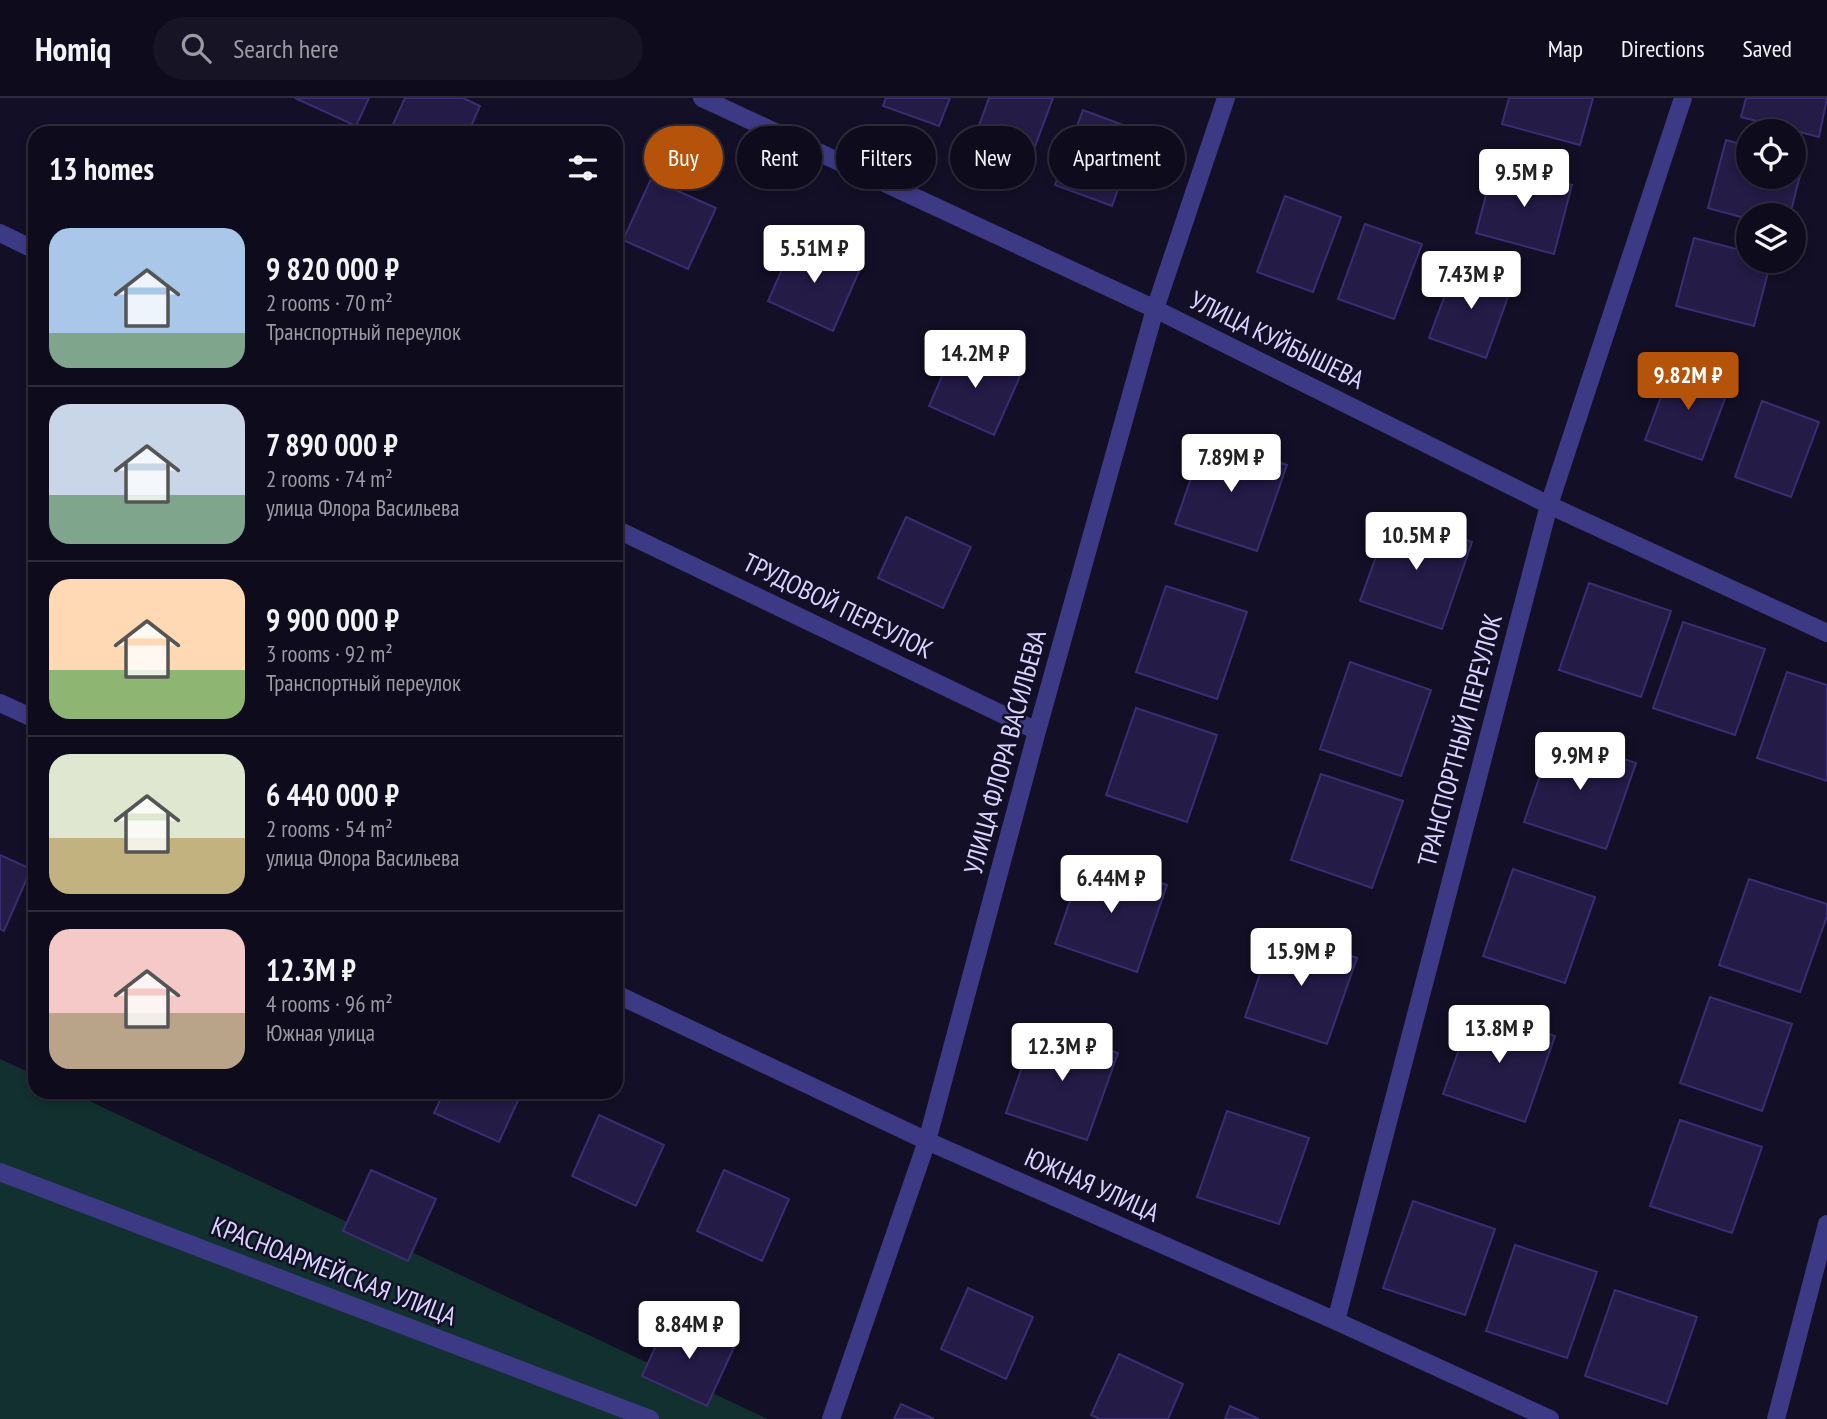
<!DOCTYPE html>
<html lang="en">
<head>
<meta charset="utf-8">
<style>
	:root { --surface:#0e0b1c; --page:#171425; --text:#f1f3f6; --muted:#9b9ba3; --line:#2e2b3b; --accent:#b45309 }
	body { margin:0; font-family:"PT Sans Narrow",sans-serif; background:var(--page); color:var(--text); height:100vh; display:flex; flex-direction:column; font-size:26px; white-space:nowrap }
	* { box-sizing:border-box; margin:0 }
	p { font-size:23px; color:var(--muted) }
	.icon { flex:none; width:38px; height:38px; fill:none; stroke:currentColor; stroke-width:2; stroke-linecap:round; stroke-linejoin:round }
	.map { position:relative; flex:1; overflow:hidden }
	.details { position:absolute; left:28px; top:28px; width:595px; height:973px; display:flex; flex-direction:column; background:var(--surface); border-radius:21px; box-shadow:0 4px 10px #0003,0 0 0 2px var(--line) }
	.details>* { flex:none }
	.banner { position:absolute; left:644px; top:28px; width:665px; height:63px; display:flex; gap:14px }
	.buttons { position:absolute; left:1736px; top:21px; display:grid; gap:14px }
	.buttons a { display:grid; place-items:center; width:70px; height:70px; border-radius:50%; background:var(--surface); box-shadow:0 4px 10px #0003,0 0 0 2px var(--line); font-size:35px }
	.price { position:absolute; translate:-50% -60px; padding:0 16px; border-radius:7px; background:#fff; color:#222; font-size:23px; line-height:46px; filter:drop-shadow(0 2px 4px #0008) }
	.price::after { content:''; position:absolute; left:50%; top:42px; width:21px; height:16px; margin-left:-10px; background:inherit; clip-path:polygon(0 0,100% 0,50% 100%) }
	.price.active { background:var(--accent); color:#fff }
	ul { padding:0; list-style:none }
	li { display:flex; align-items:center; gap:21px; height:175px; padding:0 21px }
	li+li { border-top:2px solid var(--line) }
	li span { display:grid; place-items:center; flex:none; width:196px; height:140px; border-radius:21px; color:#555 }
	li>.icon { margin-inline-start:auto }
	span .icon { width:84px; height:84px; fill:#fffc; stroke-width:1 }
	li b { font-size:30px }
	h2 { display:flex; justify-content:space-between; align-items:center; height:84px; padding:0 21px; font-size:30px }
	.tag { padding:0 24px; border-radius:32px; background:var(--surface); box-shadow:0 4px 10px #0003,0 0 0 2px var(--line); font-size:24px; line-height:63px }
	.tag.active { background:var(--accent); color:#fff }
	header { display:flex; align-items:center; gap:42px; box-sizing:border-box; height:98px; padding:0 35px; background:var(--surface); border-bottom:2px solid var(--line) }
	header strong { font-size:33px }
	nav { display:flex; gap:38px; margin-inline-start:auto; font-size:24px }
	.search { width:490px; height:63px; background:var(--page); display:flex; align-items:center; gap:18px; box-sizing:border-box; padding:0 24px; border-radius:38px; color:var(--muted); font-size:26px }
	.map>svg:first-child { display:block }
</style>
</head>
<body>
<header>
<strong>Homiq</strong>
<div class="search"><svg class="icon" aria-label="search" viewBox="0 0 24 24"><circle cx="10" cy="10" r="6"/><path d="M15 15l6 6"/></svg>Search here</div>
<nav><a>Map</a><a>Directions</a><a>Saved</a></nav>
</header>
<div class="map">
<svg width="1827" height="1321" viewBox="0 0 1827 1321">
	<rect width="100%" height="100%" fill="#130f26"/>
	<path fill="#12302f" d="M0 961 35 977V994H70L768 1321H0Z"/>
	<path fill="#241b47" stroke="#3b2d73" stroke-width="2" d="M295 0H369L356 28Z
		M405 0H463L480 8 468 35H389Z
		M886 0H950L939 28 883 8Z
		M989 0H1053L1028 67 972 47Z
		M1509 0H1593L1580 47 1502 26Z
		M1746 0H1827L1819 39 1741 19Z
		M1083 12 1139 33 1112 108 1055 87Z
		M1726 42 1748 48V79H1794V59L1804 62 1790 117H1748V121L1708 110Z
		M1494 67 1572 87 1554 156 1476 135Z
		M651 81 716 110 688 171 623 142Z
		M1285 98 1341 119 1313 194 1257 174Z
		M1365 126 1422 146 1394 221 1338 201Z
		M1694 140 1748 154V163H1771L1754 228 1676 208Z
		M795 142 860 171 833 233 768 203Z
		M1457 165 1513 185 1486 260 1429 240Z
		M956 246 1021 276 994 337 929 308Z
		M1673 267 1730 287 1702 362 1645 342Z
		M1762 303 1819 324 1791 399 1735 379Z
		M1205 340 1287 367 1257 453 1175 426Z
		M1391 417 1472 444 1442 531 1360 503Z
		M906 419 971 449 943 510 878 480Z
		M1589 485 1671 513 1641 599 1559 572Z
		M1166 488 1247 514 1217 601 1136 574Z
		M1683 524 1765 551 1735 637 1653 610Z
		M1350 564 1431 592 1401 678 1320 651Z
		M1787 574 1827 587V683L1757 660Z
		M1136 610 1217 637 1187 724 1106 697Z
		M1554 637 1636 665 1606 751 1524 724Z
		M1321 676 1403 703 1372 790 1291 762Z
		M0 757 31 771 4 833 0 831Z
		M1085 760 1167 787 1137 874 1055 846Z
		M1513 771 1595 799 1565 885 1483 858Z
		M1749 781 1827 806V818L1800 894 1719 867Z
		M1275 833 1357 860 1327 946 1245 919Z
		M1710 899 1792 926 1762 1013 1680 985Z
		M1474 910 1555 938 1525 1024 1443 996Z
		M1036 929 1118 955 1087 1042 1006 1015Z
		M444 994H522L499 1044 434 1015Z
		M1227 1013 1309 1040 1279 1126 1197 1099Z
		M599 1017 664 1047 636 1108 572 1078Z
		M1680 1022 1762 1049 1732 1135 1650 1108Z
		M371 1072 436 1101 408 1163 343 1133Z
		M724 1072 789 1101 762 1163 697 1133Z
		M1413 1103 1495 1131 1465 1217 1383 1190Z
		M1515 1147 1597 1174 1567 1260 1486 1233Z
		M968 1190 1033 1219 1006 1281 941 1251Z
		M1615 1192 1697 1219 1667 1306 1585 1278Z
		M670 1217 735 1247 707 1308 642 1278Z
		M1119 1256 1183 1286 1168 1321H1100L1091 1317Z
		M901 1306 934 1321H894Z
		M1230 1308 1259 1321H1225Z"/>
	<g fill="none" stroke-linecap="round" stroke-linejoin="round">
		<path stroke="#3d3a85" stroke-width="18" d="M702 0 1155 211 1549 407 1827 535
			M0 135 35 152
			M616 431 1037 633
			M0 605 35 621
			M616 896 927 1043 1336 1223 1550 1321
			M0 1074 650 1321
			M1336 1223 1549 407 1683 0
			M831 1321 927 1043 1037 633 1155 211 1226 0
			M1776 1321 1827 1126"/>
	</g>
	<g text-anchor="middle" stroke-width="5" stroke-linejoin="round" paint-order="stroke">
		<g font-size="26" fill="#d9d4ff" stroke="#130f26">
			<text transform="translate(1277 242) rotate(26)" y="9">УЛИЦА КУЙБЫШЕВА</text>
			<text transform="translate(838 508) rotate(26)" y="9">ТРУДОВОЙ ПЕРЕУЛОК</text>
			<text transform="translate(1460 642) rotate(-75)" y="9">ТРАНСПОРТНЫЙ ПЕРЕУЛОК</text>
			<text transform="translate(1005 654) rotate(-75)" y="9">УЛИЦА ФЛОРА ВАСИЛЬЕВА</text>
			<text transform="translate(1092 1087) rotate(24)" y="9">ЮЖНАЯ УЛИЦА</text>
			<text transform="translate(334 1173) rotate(21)" y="9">КРАСНОАРМЕЙСКАЯ УЛИЦА</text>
		</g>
	</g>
</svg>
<div class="buttons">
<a><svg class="icon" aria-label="locate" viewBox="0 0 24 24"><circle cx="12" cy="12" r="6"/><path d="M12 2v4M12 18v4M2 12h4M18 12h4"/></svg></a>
<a><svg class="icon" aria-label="layers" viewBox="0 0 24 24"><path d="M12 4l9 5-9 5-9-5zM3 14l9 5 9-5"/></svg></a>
</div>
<b class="price" style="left:1524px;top:111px">9.5M ₽</b>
<b class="price" style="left:814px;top:187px">5.51M ₽</b>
<b class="price" style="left:1471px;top:213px">7.43M ₽</b>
<b class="price" style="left:975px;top:292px">14.2M ₽</b>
<b class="price active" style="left:1688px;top:314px">9.82M ₽</b>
<b class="price" style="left:1231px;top:396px">7.89M ₽</b>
<b class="price" style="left:1416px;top:474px">10.5M ₽</b>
<b class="price" style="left:1580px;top:694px">9.9M ₽</b>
<b class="price" style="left:1111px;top:817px">6.44M ₽</b>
<b class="price" style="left:1301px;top:890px">15.9M ₽</b>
<b class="price" style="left:1499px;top:967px">13.8M ₽</b>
<b class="price" style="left:1062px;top:985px">12.3M ₽</b>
<b class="price" style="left:689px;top:1263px">8.84M ₽</b>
<div class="banner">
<a class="tag active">Buy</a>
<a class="tag">Rent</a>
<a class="tag">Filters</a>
<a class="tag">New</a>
<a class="tag">Apartment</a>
</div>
<section class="details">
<h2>13 homes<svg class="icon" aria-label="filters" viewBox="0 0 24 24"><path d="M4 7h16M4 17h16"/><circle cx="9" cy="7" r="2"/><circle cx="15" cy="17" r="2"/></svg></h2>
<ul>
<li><span style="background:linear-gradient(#a9c7e8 75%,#7fa58c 0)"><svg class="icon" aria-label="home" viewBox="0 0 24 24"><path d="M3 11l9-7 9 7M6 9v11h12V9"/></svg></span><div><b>9 820 000 ₽</b><p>2 rooms · 70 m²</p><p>Транспортный переулок</p></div></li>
<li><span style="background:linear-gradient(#c9d6e8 65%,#7fa58c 0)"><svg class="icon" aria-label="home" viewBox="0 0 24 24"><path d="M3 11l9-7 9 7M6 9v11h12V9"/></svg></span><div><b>7 890 000 ₽</b><p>2 rooms · 74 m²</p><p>улица Флора Васильева</p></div></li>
<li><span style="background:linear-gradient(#ffd9b3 65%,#8fb573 0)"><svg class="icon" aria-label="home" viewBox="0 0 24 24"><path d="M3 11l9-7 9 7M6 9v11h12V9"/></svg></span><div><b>9 900 000 ₽</b><p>3 rooms · 92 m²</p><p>Транспортный переулок</p></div></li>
<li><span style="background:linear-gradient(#dfe7d0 60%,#c2b280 0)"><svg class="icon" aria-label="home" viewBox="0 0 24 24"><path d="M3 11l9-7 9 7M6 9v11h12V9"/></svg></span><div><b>6 440 000 ₽</b><p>2 rooms · 54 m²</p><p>улица Флора Васильева</p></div></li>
<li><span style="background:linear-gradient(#f6c9c9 60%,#b9a48a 0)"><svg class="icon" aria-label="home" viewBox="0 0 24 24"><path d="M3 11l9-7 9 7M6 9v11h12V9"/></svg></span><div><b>12.3M ₽</b><p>4 rooms · 96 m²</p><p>Южная улица</p></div></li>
</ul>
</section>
</div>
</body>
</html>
